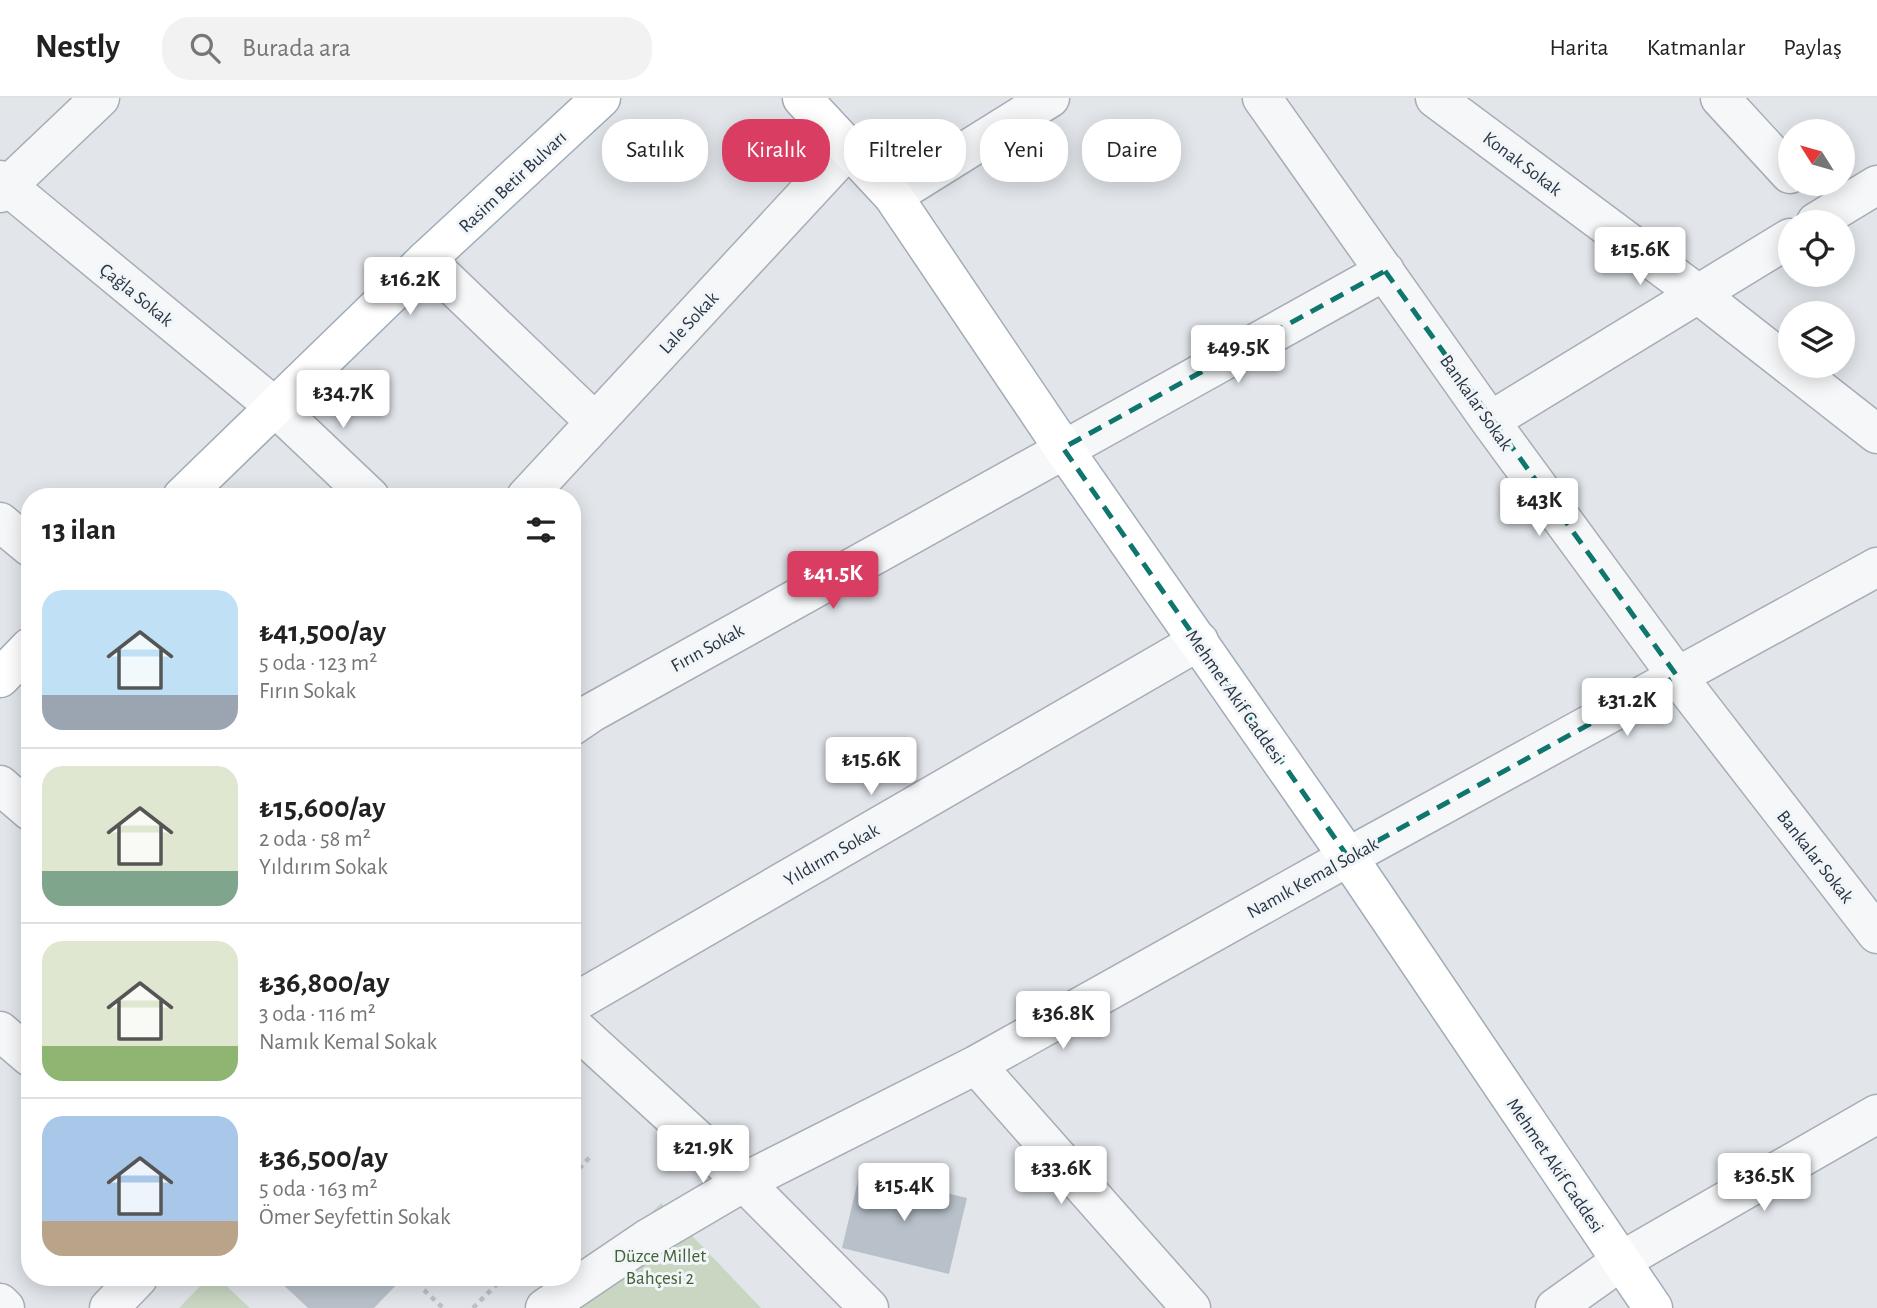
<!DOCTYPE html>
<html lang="tr">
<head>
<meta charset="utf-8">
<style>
	:root { --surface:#fff; --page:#f2f2f2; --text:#222; --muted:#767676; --line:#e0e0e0; --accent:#da3d62 }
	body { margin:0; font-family:"Alegreya Sans",sans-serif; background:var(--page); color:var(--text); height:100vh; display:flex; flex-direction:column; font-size:26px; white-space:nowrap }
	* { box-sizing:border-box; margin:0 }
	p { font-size:23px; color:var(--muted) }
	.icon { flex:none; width:38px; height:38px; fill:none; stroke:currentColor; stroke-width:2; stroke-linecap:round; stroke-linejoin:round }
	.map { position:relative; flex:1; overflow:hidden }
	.drawer { position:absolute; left:21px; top:390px; width:560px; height:798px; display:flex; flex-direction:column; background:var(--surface); border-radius:28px; box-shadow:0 4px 18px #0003 }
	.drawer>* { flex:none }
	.banner { position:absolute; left:602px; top:21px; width:665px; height:63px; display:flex; gap:14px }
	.needle { width:46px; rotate:307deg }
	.fabs { position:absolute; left:1778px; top:21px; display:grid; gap:14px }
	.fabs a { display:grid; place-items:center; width:77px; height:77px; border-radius:50%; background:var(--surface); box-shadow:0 4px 18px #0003; font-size:35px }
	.price { position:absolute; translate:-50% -60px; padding:0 16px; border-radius:7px; background:#fff; color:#222; font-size:23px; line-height:46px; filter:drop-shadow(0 2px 4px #0008) }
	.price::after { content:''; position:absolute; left:50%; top:42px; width:21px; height:16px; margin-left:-10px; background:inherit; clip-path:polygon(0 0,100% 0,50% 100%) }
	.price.on { background:var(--accent); color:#fff }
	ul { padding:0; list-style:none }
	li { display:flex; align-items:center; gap:21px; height:175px; padding:0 21px }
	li+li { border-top:2px solid var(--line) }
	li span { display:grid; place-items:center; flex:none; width:196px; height:140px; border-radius:21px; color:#555 }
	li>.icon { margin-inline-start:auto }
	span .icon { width:84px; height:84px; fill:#fffc; stroke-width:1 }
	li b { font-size:30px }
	h2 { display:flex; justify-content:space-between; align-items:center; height:84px; padding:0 21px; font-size:30px }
	.pill { padding:0 24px; border-radius:28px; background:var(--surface); box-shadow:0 4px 18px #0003; font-size:24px; line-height:63px }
	.pill.on { background:var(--accent); color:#fff }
	header { display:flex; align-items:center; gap:42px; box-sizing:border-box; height:98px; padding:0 35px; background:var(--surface); border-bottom:2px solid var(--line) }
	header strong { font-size:33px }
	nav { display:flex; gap:38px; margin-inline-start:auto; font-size:24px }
	.search { width:490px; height:63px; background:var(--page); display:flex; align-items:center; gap:18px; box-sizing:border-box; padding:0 24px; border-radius:28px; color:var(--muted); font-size:26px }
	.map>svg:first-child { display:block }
</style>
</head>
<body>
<header>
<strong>Nestly</strong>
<div class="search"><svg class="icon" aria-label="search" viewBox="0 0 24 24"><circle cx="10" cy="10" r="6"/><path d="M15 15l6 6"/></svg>Burada ara</div>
<nav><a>Harita</a><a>Katmanlar</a><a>Paylaş</a></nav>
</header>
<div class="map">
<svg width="1877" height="1210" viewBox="0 0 1877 1210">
	<rect width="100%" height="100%" fill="#e2e6eb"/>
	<path fill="#c9d6c2" d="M661 1105 761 1210H557Z
		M208 1180H218L250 1210H179Z"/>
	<path fill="#b8c0ca" d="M860 1074 967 1100 949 1176 842 1150Z
		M276 1180H403L374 1210H308Z"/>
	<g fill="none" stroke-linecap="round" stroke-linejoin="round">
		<defs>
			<path id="minor" d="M1262 0 1490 323 1677 578 1877 836
				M1435 0 1698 196 1877 336
				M1720 0 1790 76
				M0 82 275 309 370 399
				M0 95 100 0
				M893 98 1050 0
				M1816 124 1877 87
				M426 162 595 324
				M1490 323 1790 140
				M526 399 850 49
				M0 424 30 449
				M572 628 591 615 1385 173
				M0 687 30 713
				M572 906 1199 543
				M572 927 744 1084 869 1210
				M0 933 30 959
				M976 967 1191 1210
				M0 1205 5 1210
				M109 1210 138 1180
				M545 1210 647 1141 744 1084 976 967 1348 759 1877 469
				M1555 1210 1621 1163 1877 1016"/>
			<path id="major" d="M802 0 893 98 1063 350 1348 759 1653 1210
				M182 399 426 162 601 0
				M0 580 30 549"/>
		</defs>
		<use href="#minor" stroke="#a6adb6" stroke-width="41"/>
		<use href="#major" stroke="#a0acb8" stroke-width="41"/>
		<path stroke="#bcc1c7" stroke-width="4.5" stroke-dasharray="5 5" stroke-linecap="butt" d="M572 1078 591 1058
			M424 1192 443 1210
			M473 1210 503 1180"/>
		<use href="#minor" stroke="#f5f7f9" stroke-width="38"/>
		<use href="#major" stroke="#fff" stroke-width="38"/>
	</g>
	<path fill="none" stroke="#0f766e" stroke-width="5" stroke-dasharray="14 9" stroke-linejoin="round" d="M1385 173 1677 578 1348 759 1063 350Z"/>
	<g text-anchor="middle" stroke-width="6" stroke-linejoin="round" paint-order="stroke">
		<g font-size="19" fill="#283545" stroke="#f2f5f8">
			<text transform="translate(1523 65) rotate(37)" y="7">Konak Sokak</text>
			<text transform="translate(512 83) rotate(-43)" y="7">Rasim Betir Bulvarı</text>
			<text transform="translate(137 196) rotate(39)" y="7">Çağla Sokak</text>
			<text transform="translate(688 224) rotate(-47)" y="7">Lale Sokak</text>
			<text transform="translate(1477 304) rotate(55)" y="7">Bankalar Sokak</text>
			<text transform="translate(707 549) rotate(-29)" y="7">Fırın Sokak</text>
			<text transform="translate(1236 598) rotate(55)" y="7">Mehmet Akif Caddesi</text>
			<text transform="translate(831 756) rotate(-30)" y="7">Yıldırım Sokak</text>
			<text transform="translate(1816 758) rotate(52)" y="7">Bankalar Sokak</text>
			<text transform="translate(1312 779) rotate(-29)" y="7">Namık Kemal Sokak</text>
			<text transform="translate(1556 1067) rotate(56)" y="7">Mehmet Akif Caddesi</text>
		</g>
		<g font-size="19" fill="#416234" stroke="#f2f5f8">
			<text x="660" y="1164">Düzce Millet<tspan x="660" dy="22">Bahçesi 2</tspan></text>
		</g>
	</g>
</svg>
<div class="fabs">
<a><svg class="needle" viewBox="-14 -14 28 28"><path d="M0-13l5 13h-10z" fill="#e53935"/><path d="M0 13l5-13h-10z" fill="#767676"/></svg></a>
<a><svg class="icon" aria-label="locate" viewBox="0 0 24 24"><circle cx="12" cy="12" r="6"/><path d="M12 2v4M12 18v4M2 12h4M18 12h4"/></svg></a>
<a><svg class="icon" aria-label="layers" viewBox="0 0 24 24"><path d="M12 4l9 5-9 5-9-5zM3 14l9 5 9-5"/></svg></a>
</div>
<b class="price" style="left:1640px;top:189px">₺15.6K</b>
<b class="price" style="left:410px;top:219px">₺16.2K</b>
<b class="price" style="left:1238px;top:287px">₺49.5K</b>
<b class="price" style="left:343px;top:332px">₺34.7K</b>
<b class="price" style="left:1539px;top:440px">₺43K</b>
<b class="price on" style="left:833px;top:513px">₺41.5K</b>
<b class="price" style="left:1627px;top:640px">₺31.2K</b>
<b class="price" style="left:871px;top:699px">₺15.6K</b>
<b class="price" style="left:1063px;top:953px">₺36.8K</b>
<b class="price" style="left:703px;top:1087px">₺21.9K</b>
<b class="price" style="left:1061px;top:1108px">₺33.6K</b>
<b class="price" style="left:1764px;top:1115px">₺36.5K</b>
<b class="price" style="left:904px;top:1125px">₺15.4K</b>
<div class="banner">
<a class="pill">Satılık</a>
<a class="pill on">Kiralık</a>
<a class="pill">Filtreler</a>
<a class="pill">Yeni</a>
<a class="pill">Daire</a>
</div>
<section class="drawer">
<h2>13 ilan<svg class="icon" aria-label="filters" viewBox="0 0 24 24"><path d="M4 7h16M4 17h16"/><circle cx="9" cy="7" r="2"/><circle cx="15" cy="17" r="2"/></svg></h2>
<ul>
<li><span style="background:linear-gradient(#bfe0f5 75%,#9aa5b1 0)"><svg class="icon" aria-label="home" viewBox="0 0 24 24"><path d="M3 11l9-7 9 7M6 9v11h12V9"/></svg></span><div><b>₺41,500/ay</b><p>5 oda · 123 m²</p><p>Fırın Sokak</p></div></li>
<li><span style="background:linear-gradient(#dfe7d0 75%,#7fa58c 0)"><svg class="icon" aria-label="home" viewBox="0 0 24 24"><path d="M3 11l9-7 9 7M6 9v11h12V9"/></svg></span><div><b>₺15,600/ay</b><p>2 oda · 58 m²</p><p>Yıldırım Sokak</p></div></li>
<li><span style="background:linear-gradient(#dfe7d0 75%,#8fb573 0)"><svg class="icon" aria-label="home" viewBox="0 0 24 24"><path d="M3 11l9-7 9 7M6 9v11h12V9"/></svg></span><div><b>₺36,800/ay</b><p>3 oda · 116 m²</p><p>Namık Kemal Sokak</p></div></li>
<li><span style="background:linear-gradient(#a9c7e8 75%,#b9a48a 0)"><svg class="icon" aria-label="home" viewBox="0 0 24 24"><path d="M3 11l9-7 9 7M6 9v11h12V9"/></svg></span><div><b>₺36,500/ay</b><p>5 oda · 163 m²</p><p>Ömer Seyfettin Sokak</p></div></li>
</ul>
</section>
</div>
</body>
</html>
